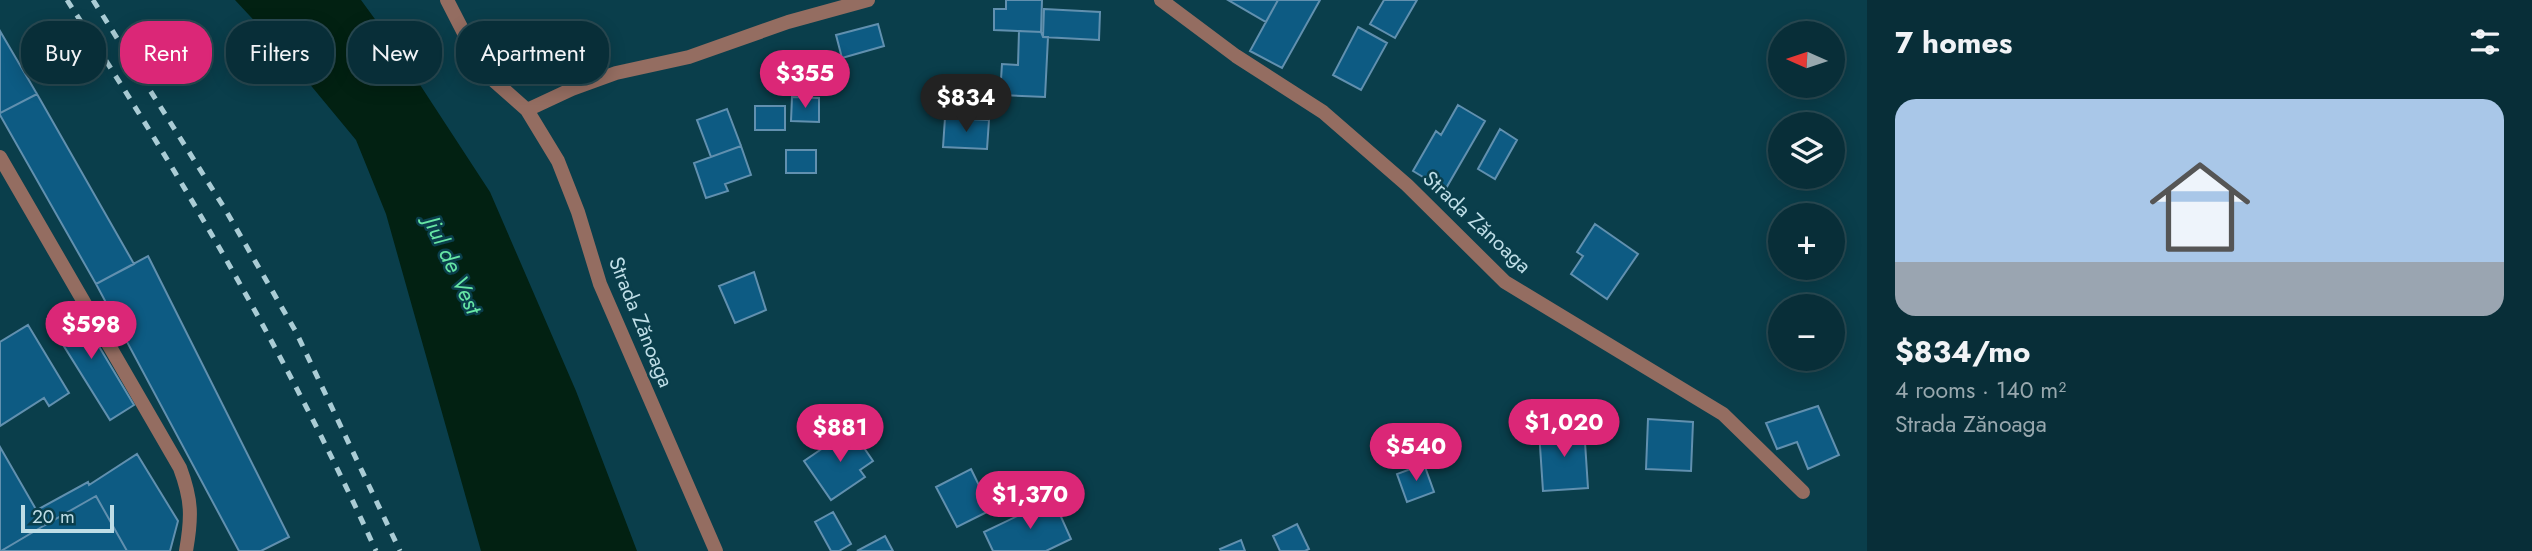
<!DOCTYPE html>
<html lang="en">
<head>
<meta charset="utf-8">
<style>
	:root { --surface:#082e38; --page:#113640; --text:#f1f3f6; --muted:#98a8ae; --line:#294a53; --accent:#db2777 }
	body { margin:0; font-family:Jost,sans-serif; background:var(--page); color:var(--text); height:100vh; display:flex; flex-direction:column; font-size:26px; white-space:nowrap }
	* { box-sizing:border-box; margin:0 }
	p { font-size:23px; color:var(--muted) }
	.icon { flex:none; width:38px; height:38px; fill:none; stroke:currentColor; stroke-width:2; stroke-linecap:round; stroke-linejoin:round }
	.map { position:relative; flex:1; overflow:hidden }
	.panel { display:flex; flex-direction:column; background:var(--surface); width:665px }
	.panel>* { flex:none }
	.hud { position:absolute; left:21px; top:21px; width:665px; height:63px; display:flex; gap:14px }
	.needle { width:46px; rotate:273deg }
	.fabs { position:absolute; left:1768px; top:21px; display:grid; gap:14px }
	.fabs a { display:grid; place-items:center; width:77px; height:77px; border-radius:50%; background:var(--surface); box-shadow:0 4px 18px #0003,0 0 0 2px var(--line); font-size:35px }
	.scale { position:absolute; left:21px; bottom:18px; width:93px; box-sizing:border-box; padding-left:7px; border:4px solid #bedde6; border-top:0; font-size:19px; line-height:24px; white-space:nowrap; color:#bedde6; -webkit-text-stroke:5px #0a3e4b; paint-order:stroke }
	.price { position:absolute; translate:-50% -60px; padding:0 16px; border-radius:24px; background:var(--accent); color:#fff; font-size:23px; line-height:46px; filter:drop-shadow(0 2px 4px #0008) }
	.price::after { content:''; position:absolute; left:50%; top:42px; width:21px; height:16px; margin-left:-10px; background:inherit; clip-path:polygon(0 0,100% 0,50% 100%) }
	.price.current { background:#222; color:#fff }
	ul { padding:0; list-style:none }
	li { display:grid; align-content:center; gap:14px; height:371px; padding:0 28px }
	li span { display:grid; place-items:center; height:217px; border-radius:21px; color:#555 }
	li>.icon { margin-inline-start:auto }
	span .icon { width:126px; height:126px; fill:#fffc; stroke-width:1 }
	li b { font-size:30px }
	h2 { display:flex; justify-content:space-between; align-items:center; height:84px; padding:0 28px; font-size:30px }
	.chip { padding:0 24px; border-radius:28px; background:var(--surface); box-shadow:0 4px 18px #0003,0 0 0 2px var(--line); font-size:24px; line-height:63px }
	.chip.current { background:var(--accent); color:#fff }
	main { display:flex; flex:1; min-height:0 }
	.map>svg:first-child { display:block }
</style>
</head>
<body>
<main>
<div class="map">
<svg width="1867" height="551" viewBox="0 0 1867 551">
	<rect width="100%" height="100%" fill="#0a3e4b"/>
	<path fill="#022112" d="M235 0H361L396 48 490 192 576 391 637 551H481L386 214 356 140 279 47Z"/>
	<path fill="#0d5b83" stroke="#6190af" stroke-width="2" d="M1006 0H1042L1041 32 994 30V9H1006Z
		M1228 0H1278L1266 22Z
		M1278 0H1320L1282 68 1250 51Z
		M1384 0H1417L1395 38 1370 24Z
		M1044 9 1100 12 1099 40 1043 37Z
		M878 24 884 46 842 58 836 35Z
		M1358 27 1387 43 1361 90 1333 75Z
		M0 31 37 94 0 113Z
		M1019 31 1041 32 1043 37H1048L1045 97 1000 95 1002 64 1018 65Z
		M37 94 134 264 96 284 0 115V113Z
		M792 97 819 98V122L791 121Z
		M1458 105 1485 121 1445 190 1413 171 1436 131 1441 135Z
		M755 106H785V130H755Z
		M727 109 741 146 711 157 697 120Z
		M945 118 989 120 987 149 943 147Z
		M1500 129 1517 140 1495 179 1478 169Z
		M741 146 751 175 725 184 728 191 706 198 694 163Z
		M786 150H816V173H786Z
		M1595 224 1638 254 1607 299 1571 274 1583 256 1577 252Z
		M148 256 289 537 261 551H239L96 284Z
		M754 272 766 310 735 323 719 286Z
		M73 303 134 405 110 420 47 319Z
		M28 325 69 393 49 406 44 398 0 426V342Z
		M1818 406 1839 455 1808 469 1797 442 1777 449 1766 423Z
		M1648 419 1693 422 1691 471 1646 469Z
		M1584 427 1588 488 1543 491 1539 431Z
		M851 429 873 461 860 470 865 477 831 500 804 461Z
		M0 447 45 525 1 551H0Z
		M137 454 178 521 170 551H127L96 496 45 525 37 510 88 482 89 485Z
		M1424 464 1434 492 1407 502 1397 474Z
		M971 469 991 510 957 527 936 487Z
		M96 496 127 551H1L45 525Z
		M1053 499 1071 539 1046 551H993L984 532Z
		M833 512 851 544 839 551H831L815 522Z
		M1297 524 1309 549 1305 551H1280L1273 536Z
		M885 536 893 551H857Z
		M1241 540 1245 551H1221L1220 549Z"/>
	<g fill="none" stroke-linecap="round" stroke-linejoin="round">
		<path stroke="#946d61" stroke-width="14" d="M447 0 484 72 527 110 558 161 578 212 600 284 716 551
			M1161 0 1236 56 1323 112 1407 185 1505 282 1723 414 1803 492
			M527 110 572 89 616 73 689 57 788 22 868 0
			M0 157 180 468C192 500 192 517 186 551"/>
		<path stroke="#aaccd5" stroke-width="5" stroke-dasharray="9 9" stroke-linecap="butt" d="M67 0C182 177 289 359 376 551
			M93 0 225 209 296 332 400 551"/>
	</g>
	<g text-anchor="middle" stroke-width="5" stroke-linejoin="round" paint-order="stroke">
		<g font-size="21" fill="#bedde6" stroke="#0a3e4b">
			<text transform="translate(1477 222) rotate(43)" y="7">Strada Zănoaga</text>
			<text transform="translate(641 322) rotate(68)" y="7">Strada Zănoaga</text>
		</g>
		<g font-size="23" font-style="italic" fill="#66e6a5" stroke="#0a3e4b">
			<text transform="translate(453 265) rotate(65)" y="8">Jiul de Vest</text>
		</g>
	</g>
</svg>
<div class="fabs">
<a><svg class="needle" viewBox="-14 -14 28 28"><path d="M0-13l5 13h-10z" fill="#e53935"/><path d="M0 13l5-13h-10z" fill="#98a8ae"/></svg></a>
<a><svg class="icon" aria-label="layers" viewBox="0 0 24 24"><path d="M12 4l9 5-9 5-9-5zM3 14l9 5 9-5"/></svg></a>
<a>+</a>
<a>−</a>
</div>
<div class="scale">20 m</div>
<b class="price" style="left:805px;top:110px">$355</b>
<b class="price current" style="left:966px;top:134px">$834</b>
<b class="price" style="left:91px;top:361px">$598</b>
<b class="price" style="left:1564px;top:459px">$1,020</b>
<b class="price" style="left:840px;top:464px">$881</b>
<b class="price" style="left:1416px;top:483px">$540</b>
<b class="price" style="left:1030px;top:531px">$1,370</b>
<div class="hud">
<a class="chip">Buy</a>
<a class="chip current">Rent</a>
<a class="chip">Filters</a>
<a class="chip">New</a>
<a class="chip">Apartment</a>
</div>
</div>
<section class="panel">
<h2>7 homes<svg class="icon" aria-label="filters" viewBox="0 0 24 24"><path d="M4 7h16M4 17h16"/><circle cx="9" cy="7" r="2"/><circle cx="15" cy="17" r="2"/></svg></h2>
<ul>
<li><span style="background:linear-gradient(#a9c7e8 75%,#9aa5b1 0)"><svg class="icon" aria-label="home" viewBox="0 0 24 24"><path d="M3 11l9-7 9 7M6 9v11h12V9"/></svg></span><div><b>$834/mo</b><p>4 rooms · 140 m²</p><p>Strada Zănoaga</p></div></li>
</ul>
</section>
</main>
</body>
</html>
